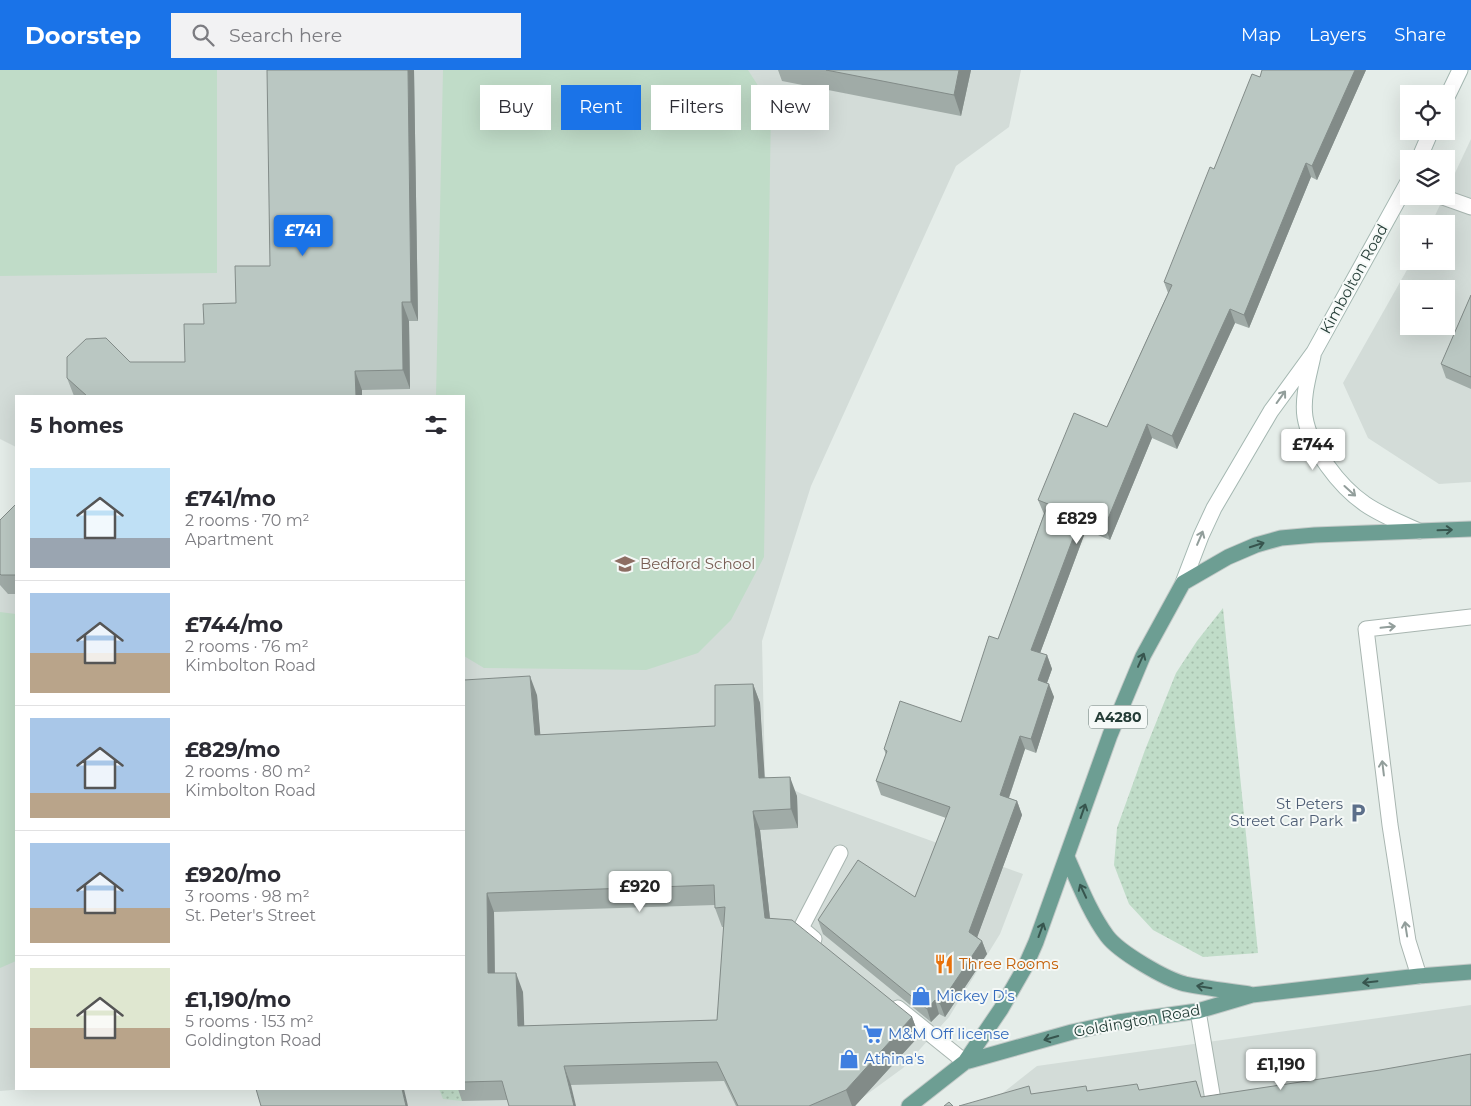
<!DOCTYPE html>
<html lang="en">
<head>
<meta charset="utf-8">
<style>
	:root { --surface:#fff; --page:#f2f2f3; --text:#2b2b33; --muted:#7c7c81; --line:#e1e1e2; --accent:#1a73e8 }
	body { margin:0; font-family:Montserrat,sans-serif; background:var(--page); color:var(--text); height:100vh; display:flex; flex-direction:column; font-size:19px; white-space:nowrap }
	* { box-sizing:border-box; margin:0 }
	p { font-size:16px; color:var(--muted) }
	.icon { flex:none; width:28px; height:28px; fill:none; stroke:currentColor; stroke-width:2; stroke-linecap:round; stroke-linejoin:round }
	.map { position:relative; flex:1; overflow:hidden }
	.panel { position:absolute; left:15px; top:325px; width:450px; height:695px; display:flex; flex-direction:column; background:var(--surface); border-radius:0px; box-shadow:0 5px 20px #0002 }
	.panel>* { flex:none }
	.hud { position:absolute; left:480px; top:15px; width:475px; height:45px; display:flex; gap:10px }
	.tools { position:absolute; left:1400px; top:15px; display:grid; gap:10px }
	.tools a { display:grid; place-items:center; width:55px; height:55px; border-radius:0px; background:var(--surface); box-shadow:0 5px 20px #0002; font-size:25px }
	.price { position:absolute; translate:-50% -42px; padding:0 11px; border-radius:5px; background:#fff; color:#222; font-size:16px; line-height:32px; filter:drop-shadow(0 1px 2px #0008) }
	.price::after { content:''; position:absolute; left:50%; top:30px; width:15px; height:11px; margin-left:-8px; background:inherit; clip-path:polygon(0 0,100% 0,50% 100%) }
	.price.on { background:var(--accent); color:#fff }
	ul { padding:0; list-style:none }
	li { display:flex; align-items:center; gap:15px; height:125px; padding:0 15px }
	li+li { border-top:1px solid var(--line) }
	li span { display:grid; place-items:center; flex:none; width:140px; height:100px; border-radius:0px; color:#555 }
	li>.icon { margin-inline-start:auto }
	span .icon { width:60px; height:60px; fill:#fffc; stroke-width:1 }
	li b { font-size:21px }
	h2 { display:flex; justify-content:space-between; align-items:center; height:60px; padding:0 15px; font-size:21px }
	.chip { padding:0 18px; border-radius:0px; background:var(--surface); box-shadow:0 5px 20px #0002; font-size:18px; line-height:45px }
	.chip.on { background:var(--accent); color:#fff }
	header { display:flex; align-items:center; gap:30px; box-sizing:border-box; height:70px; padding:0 25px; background:var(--accent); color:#fff }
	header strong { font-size:24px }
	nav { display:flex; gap:28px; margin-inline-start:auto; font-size:18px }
	.search { width:350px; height:45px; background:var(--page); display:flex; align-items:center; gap:12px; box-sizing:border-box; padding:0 18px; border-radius:0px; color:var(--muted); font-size:19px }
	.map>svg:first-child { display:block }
</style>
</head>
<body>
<header>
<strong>Doorstep</strong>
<div class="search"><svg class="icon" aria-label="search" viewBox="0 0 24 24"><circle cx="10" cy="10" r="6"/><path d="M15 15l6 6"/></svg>Search here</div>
<nav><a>Map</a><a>Layers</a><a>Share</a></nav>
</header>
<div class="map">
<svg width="1471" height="1036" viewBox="0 0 1471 1036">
	<defs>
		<pattern id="grass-dots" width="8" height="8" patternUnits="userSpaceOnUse" patternTransform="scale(1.25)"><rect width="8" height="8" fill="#c0dcc8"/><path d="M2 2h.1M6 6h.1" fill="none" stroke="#a5beac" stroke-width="1.8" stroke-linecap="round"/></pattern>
	</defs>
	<rect width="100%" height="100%" fill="#e5ede9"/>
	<path fill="#d3dcd8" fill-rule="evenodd" d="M0 0H1021L1009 57 956 96 811 416 762 571 765 706 802 724 1023 804 1000 864 949 947 903 998 851 1036H262L258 1019H464V326H16V377L0 369Z
		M1471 69V412L1439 414 1368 368 1343 313 1412 191H1446V154H1431ZM1409 219H1446V256H1409Z
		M16 448V1019H24L0 1021V465Z
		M1471 935V1036H986L1037 996Z"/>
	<path fill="url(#grass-dots)" d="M1223 538 1258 883 1203 887 1153 860 1129 834 1114 795 1117 758 1145 680 1176 603 1197 571Z
		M439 1019H462V1031L443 1029Z"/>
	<path fill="#c0dcc8" d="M0 0H217V203L0 206Z
		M443 0H748L771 36 764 487 731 550 698 583 646 600 484 598 464 586V326H436Z
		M0 542 16 544V891L0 898Z"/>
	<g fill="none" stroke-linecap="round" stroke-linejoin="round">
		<defs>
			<path id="service" d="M1440 126 1471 137
				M814 869 801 858 840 783
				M1419 906 1408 871 1390 755 1366 559 1471 547
				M898 938 965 992
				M1198 941 1214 1036"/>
			<path id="secondary" d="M1446 29 1460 0
				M1419 89 1431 61
				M1313 286C1309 305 1302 327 1305 347 1310 378 1339 416 1365 434 1381 445 1401 453 1419 461
				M1183 513 1201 466 1214 438 1271 341 1314 282 1409 110"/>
			<path id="primary" d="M1067 787C1079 814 1090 843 1107 866 1119 882 1165 909 1185 914 1206 918 1228 921 1249 924
				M965 992 1072 962 1118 952 1198 941 1252 925 1419 906 1471 902
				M909 1036 965 992 1001 939 1025 897 1036 872 1110 665 1143 586 1183 513 1228 487 1256 475 1281 468 1315 465 1471 459"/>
		</defs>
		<use href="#service" stroke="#a8b5b0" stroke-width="17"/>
		<use href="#secondary" stroke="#a4b7b1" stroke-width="17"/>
		<use href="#primary" stroke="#c2c9c7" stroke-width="17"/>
		<use href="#service" stroke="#fff" stroke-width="15"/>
		<use href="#secondary" stroke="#fff" stroke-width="15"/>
		<use href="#primary" stroke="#6d9e93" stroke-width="15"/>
	</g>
	<path fill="#a0aba7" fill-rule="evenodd" d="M414 0 418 251H409L410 319 362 320V326H74L67 308 130 292H185L204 254 236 233 270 196Z
		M778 0H971L961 46 782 11Z
		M1366 0 1317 110 1311 107 1249 258 1235 253 1177 379 1152 368 1110 470 1086 460 1040 583 1047 585 1052 599 1047 613 1054 627 1036 683 1025 679 1009 728 1017 731 1022 745 977 867 982 871 987 884 945 947 939 944 931 952 823 864 818 850 915 827 946 748 881 725 876 711 886 685 884 679 961 652 998 569 1044 444 1038 430 1107 357 1168 223 1164 212 1214 99 1260 7Z
		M1471 225V319L1446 308 1441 294Z
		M16 434V524H8L0 515V450Z
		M464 610 537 625 540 665 715 656 753 614 760 633 764 708 797 726 798 758 760 760 770 848 912 947 919 966 855 1036H736L724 1011 571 1015 507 1030 462 1031 458 1019H464ZM715 835V838L722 857H724L717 950 524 956 523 922 495 903 494 842Z"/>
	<path fill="#828b88" d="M408 0H414L418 251 411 232Z
		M959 0H971L961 46 954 25Z
		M1355 0H1366L1317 110 1312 96Z
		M1306 93 1311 107 1249 258 1244 245Z
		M402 232 409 251 410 319 403 300Z
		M1230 239 1235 253 1177 379 1172 366Z
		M355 301 362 320V326H356Z
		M1147 354 1152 368 1110 470 1105 456Z
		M1081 447 1086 460 1036 594 1031 580Z
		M1047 585 1052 599 1043 624 1038 610Z
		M530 606 537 625 542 684 535 665Z
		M753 614 760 633 766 727 759 708Z
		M1049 614 1054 627 1036 683 1031 669Z
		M1020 666 1025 679 1005 739 1000 725Z
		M790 707 797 726 798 758 791 739Z
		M1017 731 1022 745 974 876 969 862Z
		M753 741 760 760 772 867 765 848Z
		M487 823 494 842 495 922 488 903Z
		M982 871 987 884 945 947 940 934Z
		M516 903 523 922 525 975 518 956Z
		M935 930 939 944 931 952 927 939Z
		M912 947 919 966 855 1036H852L846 1020Z
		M564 996 571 1015 576 1036H574Z
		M402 1019H404L408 1036H406Z"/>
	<path fill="#bac7c2" stroke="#828b88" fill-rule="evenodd" d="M267 0H408L411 232H402L403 300 355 301 356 326H87L67 308V287L86 269 106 268 130 292H185L184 254H204L203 234 236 233 235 196H270Z
		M826 0H959L954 25Z
		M1262 0H1355L1312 96 1306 93 1244 245 1230 239 1172 366 1147 354 1105 456 1081 447 1031 580 1047 585 1038 610 1049 614 1031 669 1020 666 1000 725 1017 731 969 862 982 871 940 934 935 930 927 939 818 850 858 790 915 827 950 737 876 711 887 681 884 679 900 631 961 652 989 566 998 569 1048 434 1038 430 1074 343 1107 357 1172 215 1164 212 1210 97 1214 99 1252 4 1260 7Z
		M1471 225V307L1441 294Z
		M16 434V505H1L0 504V450Z
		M530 606 535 665 715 656V615L753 614 759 708 790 707 791 739 753 741 765 848 792 850 912 947 846 1020 809 1036H738L717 992 564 996 574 1036H509L502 1011 464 1012V610ZM714 815 715 838 725 837 717 950 518 956 516 903H488L487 823Z
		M1471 984V1036H959L1029 1016 1031 1024 1086 1016 1087 1021 1137 1014 1139 1020 1196 1011 1201 1027 1380 1000Z
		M256 1019H402L406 1036H261Z
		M949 1032 953 1036H944Z"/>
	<defs><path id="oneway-shaft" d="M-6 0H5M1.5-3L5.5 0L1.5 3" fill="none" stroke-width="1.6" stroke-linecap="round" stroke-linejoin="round" transform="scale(1.25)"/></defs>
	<g stroke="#929e9b">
		<use href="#oneway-shaft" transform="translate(1281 327) rotate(-54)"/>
		<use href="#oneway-shaft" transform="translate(1350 421) rotate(42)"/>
		<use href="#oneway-shaft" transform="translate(1200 468) rotate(-67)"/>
		<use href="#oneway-shaft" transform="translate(1388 557) rotate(-6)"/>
		<use href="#oneway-shaft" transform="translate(1383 698) rotate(-97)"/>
		<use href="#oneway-shaft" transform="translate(1406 859) rotate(-99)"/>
	</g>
	<g stroke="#37554e">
		<use href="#oneway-shaft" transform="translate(1445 460) rotate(-2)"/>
		<use href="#oneway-shaft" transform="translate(1257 475) rotate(-18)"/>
		<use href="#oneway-shaft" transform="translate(1141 590) rotate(-66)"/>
		<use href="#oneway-shaft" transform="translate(1083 741) rotate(-71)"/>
		<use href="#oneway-shaft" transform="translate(1083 821) rotate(-115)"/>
		<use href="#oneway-shaft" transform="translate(1041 860) rotate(-70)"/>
		<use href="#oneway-shaft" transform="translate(1370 912) rotate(174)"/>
		<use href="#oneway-shaft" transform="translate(1204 917) rotate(-171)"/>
		<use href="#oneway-shaft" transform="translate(1051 968) rotate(164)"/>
	</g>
	<defs>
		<symbol id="school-bare" viewBox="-9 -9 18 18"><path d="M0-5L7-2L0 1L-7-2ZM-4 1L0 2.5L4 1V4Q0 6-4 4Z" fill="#8d6e63" stroke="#f5f9f7" stroke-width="2.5" paint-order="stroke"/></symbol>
		<symbol id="parking-bare" viewBox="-9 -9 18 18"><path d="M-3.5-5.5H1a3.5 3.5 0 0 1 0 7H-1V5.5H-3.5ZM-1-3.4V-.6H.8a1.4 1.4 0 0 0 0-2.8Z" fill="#5c6f8a" stroke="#f5f9f7" stroke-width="2.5" paint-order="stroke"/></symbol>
		<symbol id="restaurant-bare" viewBox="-9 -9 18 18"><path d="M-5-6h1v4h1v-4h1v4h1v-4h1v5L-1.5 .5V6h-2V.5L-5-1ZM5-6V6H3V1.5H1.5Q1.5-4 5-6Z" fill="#e8710a" stroke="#f5f9f7" stroke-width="2.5" paint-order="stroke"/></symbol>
		<symbol id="shop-bare" viewBox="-9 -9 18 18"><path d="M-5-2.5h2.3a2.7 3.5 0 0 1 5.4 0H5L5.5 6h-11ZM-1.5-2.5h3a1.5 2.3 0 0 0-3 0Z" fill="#3f7fe0" stroke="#f5f9f7" stroke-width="2.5" paint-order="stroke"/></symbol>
		<symbol id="supermarket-bare" viewBox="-9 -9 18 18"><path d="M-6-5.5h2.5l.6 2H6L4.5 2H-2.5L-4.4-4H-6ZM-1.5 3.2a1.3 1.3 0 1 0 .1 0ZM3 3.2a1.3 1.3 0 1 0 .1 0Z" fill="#3f7fe0" stroke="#f5f9f7" stroke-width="2.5" paint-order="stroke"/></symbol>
	</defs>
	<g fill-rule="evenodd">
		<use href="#school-bare" x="611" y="480" width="28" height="28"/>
		<use href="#parking-bare" x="1344" y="729" width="28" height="28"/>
		<use href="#restaurant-bare" x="930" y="880" width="28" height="28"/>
		<use href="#shop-bare" x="907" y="912" width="28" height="28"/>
		<use href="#supermarket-bare" x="859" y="950" width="28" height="28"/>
		<use href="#shop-bare" x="835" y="975" width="28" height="28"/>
	</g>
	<g text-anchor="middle" stroke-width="4" stroke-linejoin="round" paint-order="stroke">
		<rect fill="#f5f9f7" stroke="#637571" stroke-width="1" x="1089" y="635.5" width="58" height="23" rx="4"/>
		<g font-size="14" font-weight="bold" fill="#253d37">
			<text x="1118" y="652">A4280</text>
		</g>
		<g font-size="15" fill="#253d37" stroke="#f5f9f7">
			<text transform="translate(1354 209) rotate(-61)" y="5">Kimbolton Road</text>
			<text transform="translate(1137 951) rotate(-10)" y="5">Goldington Road</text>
		</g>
		<g font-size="15" fill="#785e54" stroke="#f5f9f7" text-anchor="start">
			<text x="640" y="499">Bedford School</text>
		</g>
		<g font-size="15" fill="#4e5e75" stroke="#f5f9f7" text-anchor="end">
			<text x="1343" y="739">St Peters<tspan x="1343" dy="17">Street Car Park</tspan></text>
		</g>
		<g font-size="15" fill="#c56008" stroke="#f5f9f7" text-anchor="start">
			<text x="959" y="899">Three Rooms</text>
		</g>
		<g font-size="15" fill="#366cbe" stroke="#f5f9f7" text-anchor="start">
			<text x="936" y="931">Mickey D's</text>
			<text x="888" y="969">M&amp;M Off license</text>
			<text x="864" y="994">Athina's</text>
		</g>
	</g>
</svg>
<div class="tools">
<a><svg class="icon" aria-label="locate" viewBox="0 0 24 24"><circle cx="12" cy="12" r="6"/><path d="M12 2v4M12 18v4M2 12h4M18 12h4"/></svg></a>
<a><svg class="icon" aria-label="layers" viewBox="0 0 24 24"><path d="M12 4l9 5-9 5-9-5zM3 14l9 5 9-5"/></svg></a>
<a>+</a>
<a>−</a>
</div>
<b class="price on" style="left:303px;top:187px">£741</b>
<b class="price" style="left:1313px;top:401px">£744</b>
<b class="price" style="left:1077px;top:475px">£829</b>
<b class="price" style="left:640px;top:843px">£920</b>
<b class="price" style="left:1281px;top:1021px">£1,190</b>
<div class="hud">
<a class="chip">Buy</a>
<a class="chip on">Rent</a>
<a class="chip">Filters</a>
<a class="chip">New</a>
</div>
<section class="panel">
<h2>5 homes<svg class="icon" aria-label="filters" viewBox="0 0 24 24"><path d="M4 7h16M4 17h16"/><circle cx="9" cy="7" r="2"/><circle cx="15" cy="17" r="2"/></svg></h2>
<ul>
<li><span style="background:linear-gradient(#bfe0f5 70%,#9aa5b1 0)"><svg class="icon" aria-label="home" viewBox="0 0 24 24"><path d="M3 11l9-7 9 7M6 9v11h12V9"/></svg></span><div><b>£741/mo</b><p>2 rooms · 70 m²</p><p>Apartment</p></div></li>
<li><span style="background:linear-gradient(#a9c7e8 60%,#b9a48a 0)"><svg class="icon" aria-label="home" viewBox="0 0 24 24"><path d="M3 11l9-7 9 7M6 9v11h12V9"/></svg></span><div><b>£744/mo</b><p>2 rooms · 76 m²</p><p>Kimbolton Road</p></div></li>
<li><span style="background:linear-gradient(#a9c7e8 75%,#b9a48a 0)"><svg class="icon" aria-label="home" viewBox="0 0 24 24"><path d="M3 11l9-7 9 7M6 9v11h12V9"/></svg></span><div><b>£829/mo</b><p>2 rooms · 80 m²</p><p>Kimbolton Road</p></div></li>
<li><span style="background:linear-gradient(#a9c7e8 65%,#b9a48a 0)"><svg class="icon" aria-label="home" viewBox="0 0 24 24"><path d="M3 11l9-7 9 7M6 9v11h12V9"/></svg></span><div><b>£920/mo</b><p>3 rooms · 98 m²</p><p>St. Peter's Street</p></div></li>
<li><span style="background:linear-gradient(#dfe7d0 60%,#b9a48a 0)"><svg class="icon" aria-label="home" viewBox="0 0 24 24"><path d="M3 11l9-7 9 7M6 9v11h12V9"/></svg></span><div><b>£1,190/mo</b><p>5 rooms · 153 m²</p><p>Goldington Road</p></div></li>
</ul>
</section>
</div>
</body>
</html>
